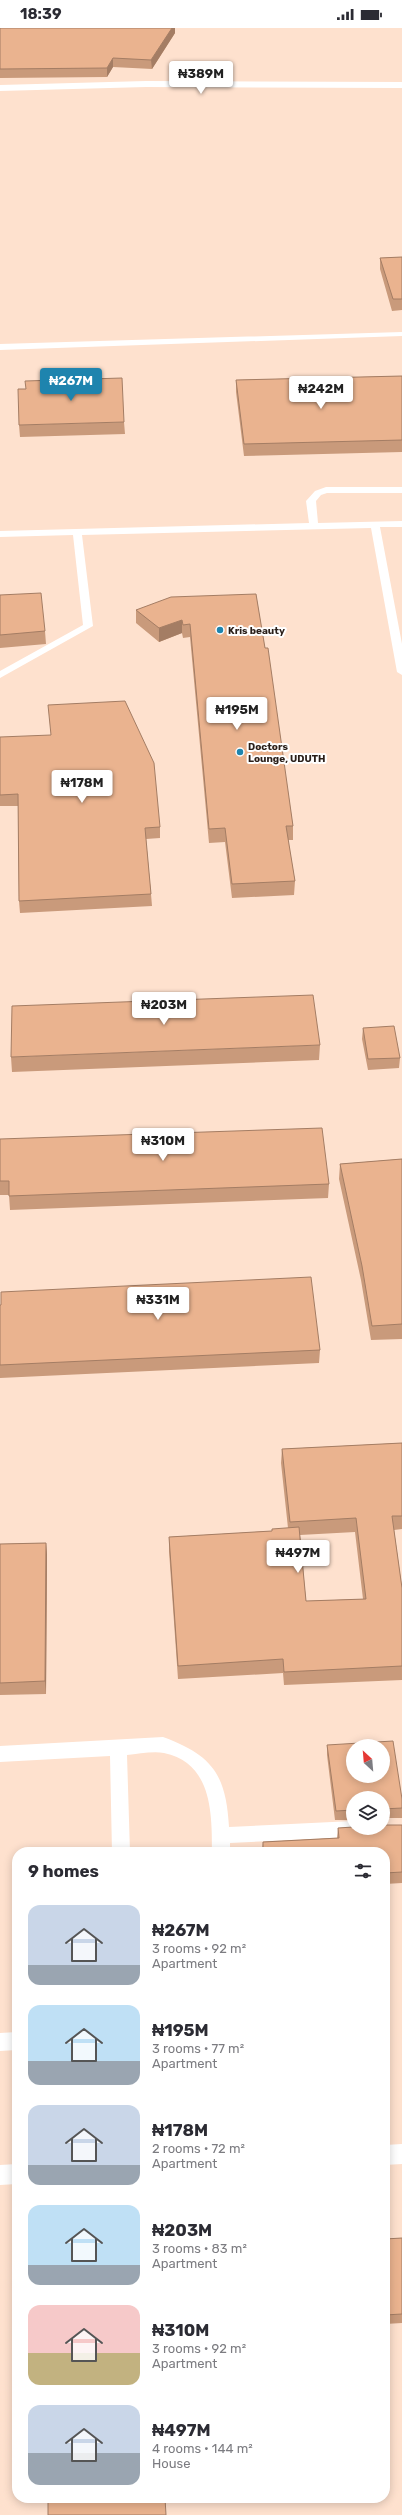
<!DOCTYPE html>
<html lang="en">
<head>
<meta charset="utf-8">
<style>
	:root { --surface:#fff; --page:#f2f2f3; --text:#2b2b33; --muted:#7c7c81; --accent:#1e84ae }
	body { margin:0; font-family:Rubik,sans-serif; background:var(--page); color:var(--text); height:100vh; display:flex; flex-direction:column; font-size:15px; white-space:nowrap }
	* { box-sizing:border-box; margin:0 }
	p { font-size:13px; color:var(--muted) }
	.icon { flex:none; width:22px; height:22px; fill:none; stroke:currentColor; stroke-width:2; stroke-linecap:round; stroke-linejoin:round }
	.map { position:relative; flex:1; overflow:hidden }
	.side { position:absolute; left:12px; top:1819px; width:378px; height:656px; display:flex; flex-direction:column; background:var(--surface); border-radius:16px; box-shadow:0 2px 10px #0003 }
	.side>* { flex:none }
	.needle { width:26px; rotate:334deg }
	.controls { position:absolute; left:346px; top:1711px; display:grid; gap:8px }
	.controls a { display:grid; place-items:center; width:44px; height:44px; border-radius:50%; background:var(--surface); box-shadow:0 2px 10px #0003; font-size:20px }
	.price { position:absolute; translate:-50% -34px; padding:0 9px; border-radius:4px; background:#fff; color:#222; font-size:13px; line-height:26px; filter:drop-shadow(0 1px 2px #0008) }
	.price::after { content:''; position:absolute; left:50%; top:24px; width:12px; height:9px; margin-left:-6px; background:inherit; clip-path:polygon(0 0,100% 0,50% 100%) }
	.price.current { background:var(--accent); color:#fff }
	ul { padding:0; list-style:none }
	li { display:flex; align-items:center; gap:12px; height:100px; padding:0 16px }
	li span { display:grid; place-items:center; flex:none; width:112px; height:80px; border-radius:12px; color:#555 }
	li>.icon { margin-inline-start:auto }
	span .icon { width:48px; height:48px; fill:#fffc; stroke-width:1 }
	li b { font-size:17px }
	h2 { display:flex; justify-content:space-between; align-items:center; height:48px; padding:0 16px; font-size:17px }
	.status { display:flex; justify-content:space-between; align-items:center; height:28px; padding:0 20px; background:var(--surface); direction:ltr }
	.status svg { height:11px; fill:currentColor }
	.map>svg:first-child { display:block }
</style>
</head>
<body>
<div class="status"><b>18:39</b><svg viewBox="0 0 49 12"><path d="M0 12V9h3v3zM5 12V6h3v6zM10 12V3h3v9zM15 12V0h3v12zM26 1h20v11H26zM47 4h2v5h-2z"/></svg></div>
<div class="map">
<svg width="402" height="2487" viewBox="0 0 402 2487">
	<rect width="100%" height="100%" fill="#fee1ce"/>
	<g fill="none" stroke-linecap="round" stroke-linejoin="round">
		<path fill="#fff" fill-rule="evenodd" d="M402 304V308L0 322V316Z
			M326 459H402V465H327L321 467 316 473 318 495 402 493V499H380L402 616V647L397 644 371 500 82 507 93 598 0 650V643L83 597 73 507 0 509V503L309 495 306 473 315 463Z
			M163 1709C212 1727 226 1746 229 1799L353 1793V1800H379L376 1806 370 1808 230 1815V1824H212C212 1785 212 1735 164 1725 153 1723 138 1726 127 1727L130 1824H112L110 1728 0 1734V1718Z
			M17 2004V2022L0 2023V2005Z
			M402 2116V2136L385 2137V2117Z
			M17 2136V2156L0 2157V2137Z"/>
		<path fill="#fff" fill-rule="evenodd" d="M146 53 402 54V60L146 59 0 63V57Z"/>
	</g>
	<path fill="#c99a7b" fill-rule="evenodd" d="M0 0H175V5L152 41 113 39 107 49 0 50Z
		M402 229V282L392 283 380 241V230Z
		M402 348V424L244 428 236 364V352Z
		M124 394 125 406 20 409 19 397Z
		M256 566 293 798V812H288L295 853 294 867 232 870 225 814 209 815 190 609 183 610 182 605 159 614 136 595V582Z
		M0 567 45 603 46 616 0 620Z
		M0 709 160 799V810L146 811 151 866 152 878 20 885 19 873 18 778H0Z
		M363 1000 400 1030 399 1040 368 1042 362 1011Z
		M320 1017 319 1032 12 1044 11 1029Z
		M0 1111 329 1156 328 1170 10 1182 9 1167H0Z
		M402 1131V1311L371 1312 361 1252 339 1151 340 1136Z
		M0 1277 320 1322 319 1335 0 1350Z
		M402 1415V1501L394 1502 402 1560V1652L284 1657 283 1645 178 1651 169 1523V1509L272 1503 288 1500 281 1435 282 1421ZM355 1504 363 1571 306 1573 300 1507Z
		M46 1515 47 1527 46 1666 0 1667V1516Z
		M327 1717 402 1771V1790H383V1770H353V1792H335L327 1727Z
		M385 1797H402V1855L385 1856V1824H262L263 1814 337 1810 338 1800Z
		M402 2210V2295L385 2296V2211Z
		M48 2470H180V2473L165 2475Z"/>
	<path fill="#a47d64" d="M172 0H175V5L152 41 151 32Z
		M113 30V39L107 49V40Z
		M182 592V605L159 614V600Z
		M46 1515 47 1527 46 1666 45 1653Z"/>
	<path fill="#eab38f" stroke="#a47d64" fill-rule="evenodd" d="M0 0H172L151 32 113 30 107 40 0 41Z
		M402 229V271H393L380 230Z
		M402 348V412L244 416 236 352Z
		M122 350 124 394 19 397 18 361H26L25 353Z
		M41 565 45 603 0 607V567Z
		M256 566 265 620H268L293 798H286L295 853 232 856 225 800 209 801 190 596 183 597 182 592 159 600 136 582 171 569Z
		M125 673 154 735 160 799 145 800 151 866 19 873 18 766 0 767V709L51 707 48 677Z
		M313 967 320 1017 11 1029 12 978Z
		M394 998 400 1030 368 1031 363 1000Z
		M322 1100 329 1156 9 1168V1153H0V1111Z
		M402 1131V1296L372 1298 362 1238 340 1136Z
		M311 1249 320 1322 0 1337V1277H1V1264Z
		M402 1415V1488H392L402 1560V1638L284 1644 283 1631 178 1638 169 1509 272 1503V1501L299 1499 306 1573 366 1571 356 1490 290 1494 282 1421Z
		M46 1515 45 1653 0 1655V1516Z
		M393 1713 402 1771V1780L383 1781V1785V1770H353V1782L336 1783 327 1717ZM353 1718H383V1748H353Z
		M383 1796 385 1797H402V1844L385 1845V1824H263V1814L339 1810 338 1800 353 1799V1800H383Z
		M402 2210V2286L385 2287V2211Z
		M48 2470H165L166 2487H48Z"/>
	<g fill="#1e84ae" stroke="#fff" stroke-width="1.5">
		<circle cx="220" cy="602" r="4"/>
		<circle cx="240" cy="724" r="4"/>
	</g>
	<g text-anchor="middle" stroke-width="4" stroke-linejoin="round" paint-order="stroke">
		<g font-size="10" font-weight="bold" fill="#2a1f19" stroke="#fff" text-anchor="start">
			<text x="228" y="606">Kris beauty</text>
			<text x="248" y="722">Doctors<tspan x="248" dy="12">Lounge, UDUTH</tspan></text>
		</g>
	</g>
</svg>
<div class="controls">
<a><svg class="needle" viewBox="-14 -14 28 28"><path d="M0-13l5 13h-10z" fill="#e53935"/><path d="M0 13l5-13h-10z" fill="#7c7c81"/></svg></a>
<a><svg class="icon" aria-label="layers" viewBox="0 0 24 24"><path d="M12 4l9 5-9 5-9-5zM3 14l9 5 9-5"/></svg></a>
</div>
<b class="price" style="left:201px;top:67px">₦389M</b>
<b class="price current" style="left:71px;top:374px">₦267M</b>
<b class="price" style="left:321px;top:382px">₦242M</b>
<b class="price" style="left:237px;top:703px">₦195M</b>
<b class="price" style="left:82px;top:776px">₦178M</b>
<b class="price" style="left:164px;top:998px">₦203M</b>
<b class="price" style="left:163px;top:1134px">₦310M</b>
<b class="price" style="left:158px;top:1293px">₦331M</b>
<b class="price" style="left:298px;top:1546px">₦497M</b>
<section class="side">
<h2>9 homes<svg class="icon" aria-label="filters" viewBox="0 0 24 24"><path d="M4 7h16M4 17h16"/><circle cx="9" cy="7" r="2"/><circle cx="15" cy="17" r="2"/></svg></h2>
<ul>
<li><span style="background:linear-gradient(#c9d6e8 75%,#9aa5b1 0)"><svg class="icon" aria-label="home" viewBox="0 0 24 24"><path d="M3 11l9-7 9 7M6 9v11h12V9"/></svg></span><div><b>₦267M</b><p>3 rooms · 92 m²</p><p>Apartment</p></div></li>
<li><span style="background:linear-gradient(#bfe0f5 70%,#9aa5b1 0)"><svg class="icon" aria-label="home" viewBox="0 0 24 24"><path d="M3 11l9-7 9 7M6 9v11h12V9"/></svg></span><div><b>₦195M</b><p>3 rooms · 77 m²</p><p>Apartment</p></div></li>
<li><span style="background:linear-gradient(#c9d6e8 75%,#9aa5b1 0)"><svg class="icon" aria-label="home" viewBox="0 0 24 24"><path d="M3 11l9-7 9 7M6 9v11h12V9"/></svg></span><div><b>₦178M</b><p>2 rooms · 72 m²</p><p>Apartment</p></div></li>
<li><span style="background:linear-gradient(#bfe0f5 75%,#9aa5b1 0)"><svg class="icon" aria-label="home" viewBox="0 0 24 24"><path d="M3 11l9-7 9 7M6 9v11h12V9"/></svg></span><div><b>₦203M</b><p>3 rooms · 83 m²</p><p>Apartment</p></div></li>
<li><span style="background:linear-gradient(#f6c9c9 60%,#c2b280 0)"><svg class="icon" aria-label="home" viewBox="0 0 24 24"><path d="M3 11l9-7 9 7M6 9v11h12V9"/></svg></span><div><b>₦310M</b><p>3 rooms · 92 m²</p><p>Apartment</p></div></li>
<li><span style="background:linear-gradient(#c9d6e8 60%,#9aa5b1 0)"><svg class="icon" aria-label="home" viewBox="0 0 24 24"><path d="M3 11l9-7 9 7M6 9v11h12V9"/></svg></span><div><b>₦497M</b><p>4 rooms · 144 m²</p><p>House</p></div></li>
</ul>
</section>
</div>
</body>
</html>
